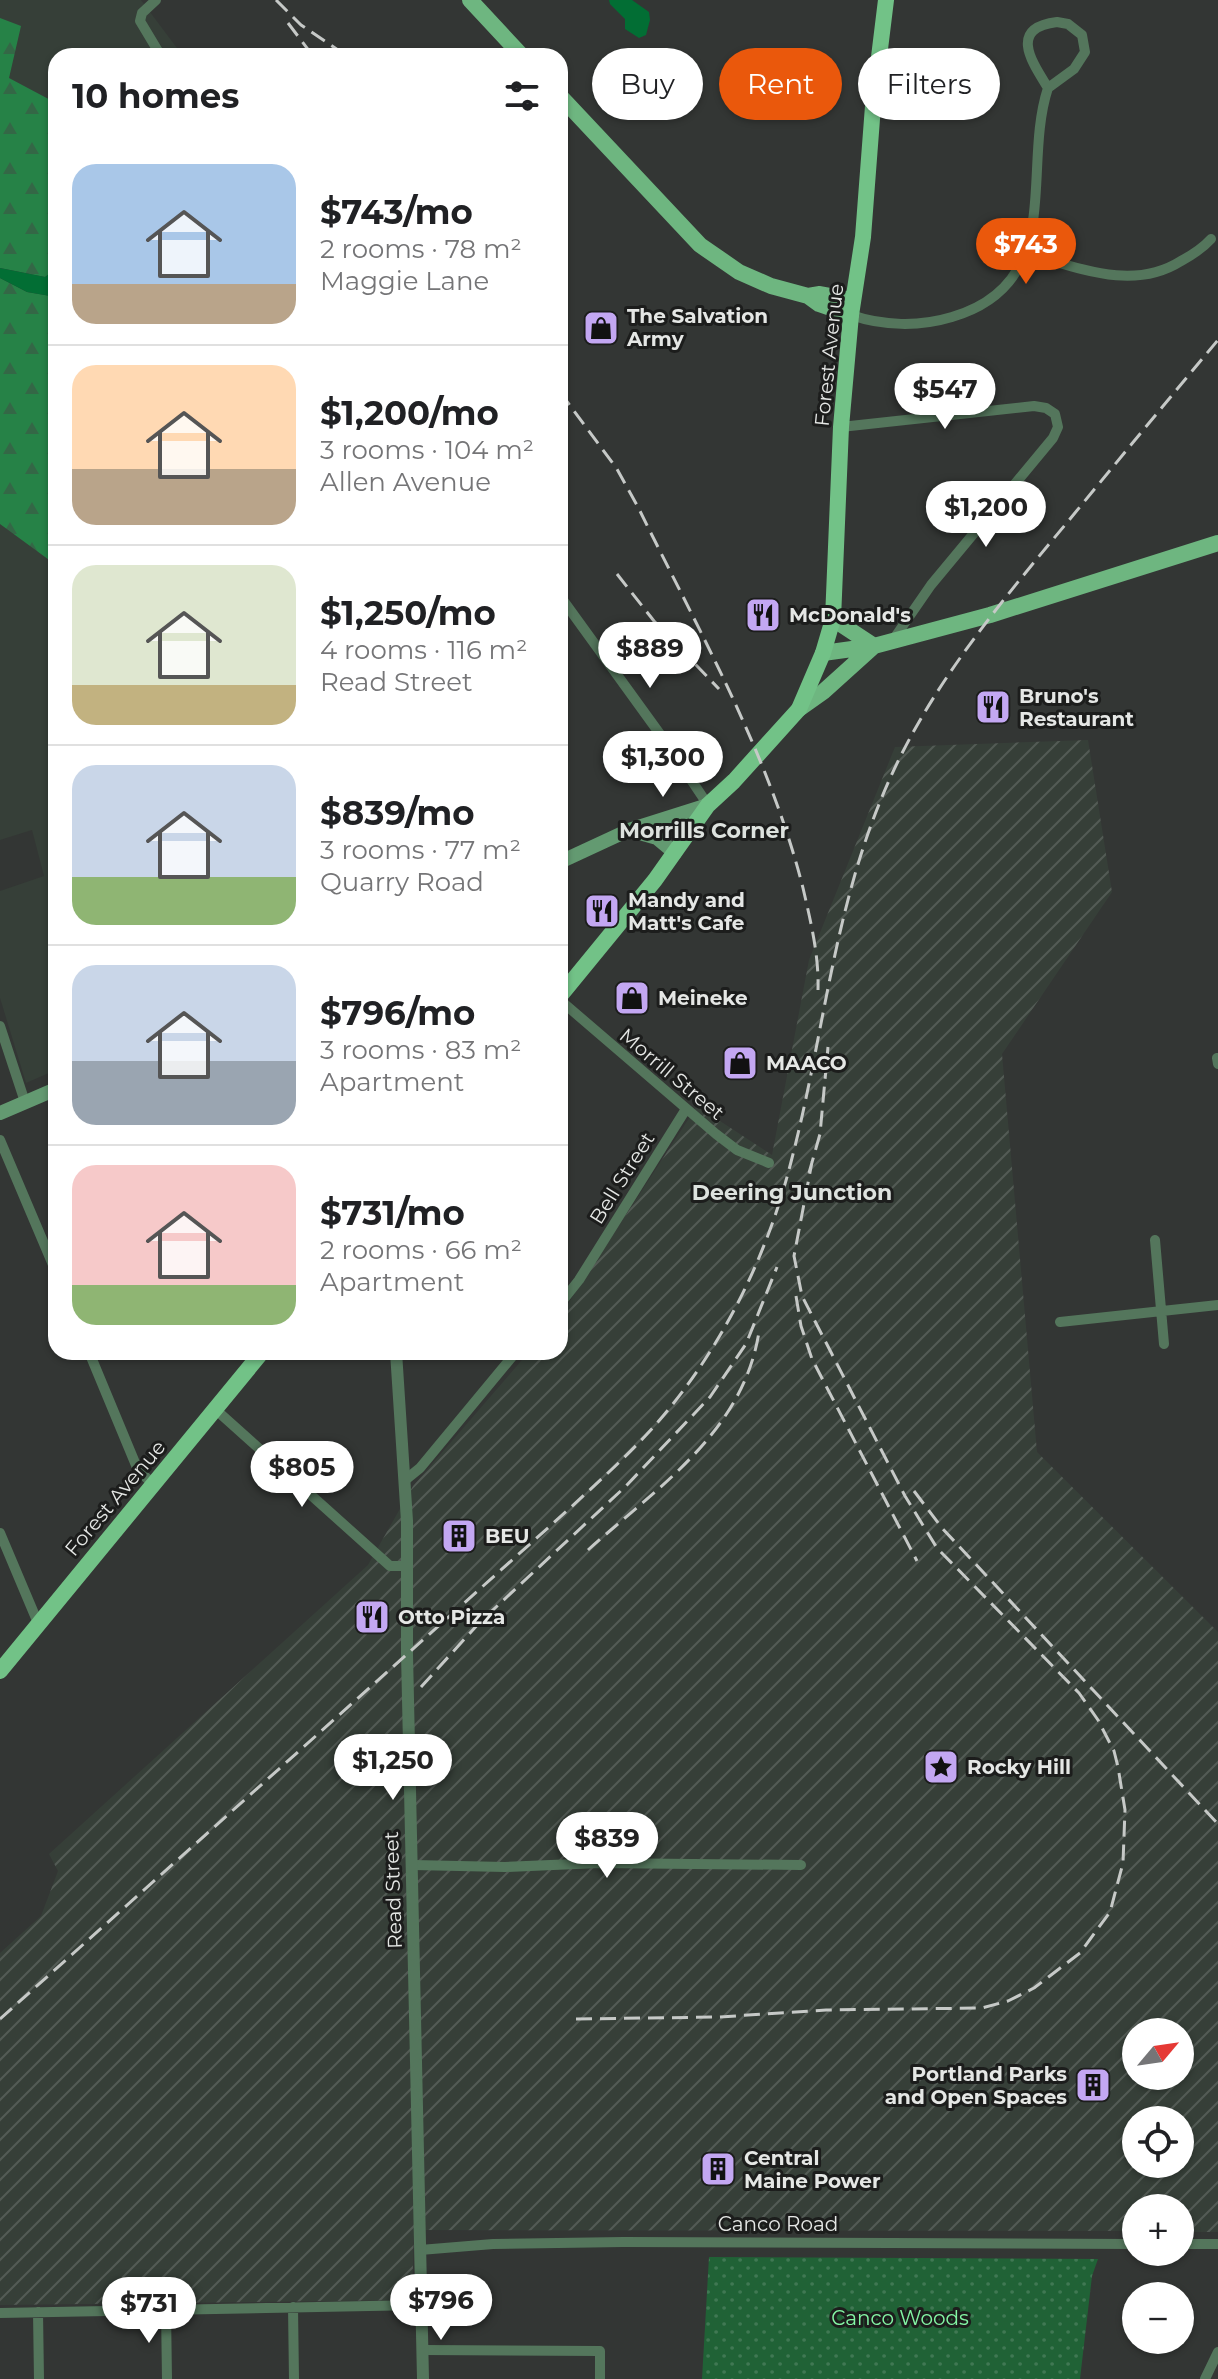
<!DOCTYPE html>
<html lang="en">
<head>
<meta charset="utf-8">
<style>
	:root { --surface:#fff; --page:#f6f6f6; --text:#202124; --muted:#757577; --line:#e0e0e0; --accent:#ea580c }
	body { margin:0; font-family:Montserrat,sans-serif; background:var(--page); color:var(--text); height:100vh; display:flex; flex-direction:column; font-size:30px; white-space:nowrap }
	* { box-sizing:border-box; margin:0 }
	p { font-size:26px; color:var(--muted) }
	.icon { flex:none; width:44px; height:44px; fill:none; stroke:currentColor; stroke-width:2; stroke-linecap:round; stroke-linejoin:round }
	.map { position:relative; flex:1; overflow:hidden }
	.side { position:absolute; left:48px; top:48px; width:520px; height:1312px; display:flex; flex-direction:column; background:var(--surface); border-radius:24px; box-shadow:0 2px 6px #0004 }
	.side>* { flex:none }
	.guide { position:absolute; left:592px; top:48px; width:506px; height:72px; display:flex; gap:16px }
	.needle { width:52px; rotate:61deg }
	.fabs { position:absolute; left:1122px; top:2018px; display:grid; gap:16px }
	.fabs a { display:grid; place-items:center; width:72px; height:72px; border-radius:50%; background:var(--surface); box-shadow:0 2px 6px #0004; font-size:40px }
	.price { position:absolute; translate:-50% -68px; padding:0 18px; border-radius:28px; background:#fff; color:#222; font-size:26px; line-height:52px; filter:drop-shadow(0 2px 4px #0008) }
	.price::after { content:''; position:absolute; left:50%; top:48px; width:24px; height:18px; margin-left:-12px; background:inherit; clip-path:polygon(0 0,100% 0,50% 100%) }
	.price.current { background:var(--accent); color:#fff }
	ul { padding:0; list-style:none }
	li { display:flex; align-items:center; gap:24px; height:200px; padding:0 24px }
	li+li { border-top:2px solid var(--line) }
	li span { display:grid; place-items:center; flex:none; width:224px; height:160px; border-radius:24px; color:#555 }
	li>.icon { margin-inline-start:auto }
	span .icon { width:96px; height:96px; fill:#fffc; stroke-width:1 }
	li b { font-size:34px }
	h2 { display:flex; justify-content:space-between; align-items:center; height:96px; padding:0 24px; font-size:34px }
	.pill { padding:0 28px; border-radius:36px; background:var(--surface); box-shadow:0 2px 6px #0004; font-size:28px; line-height:72px }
	.pill.current { background:var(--accent); color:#fff }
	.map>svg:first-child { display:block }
</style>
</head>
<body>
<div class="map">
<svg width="1218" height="2379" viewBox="0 0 1218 2379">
	<defs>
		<pattern id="industrial-furrows" width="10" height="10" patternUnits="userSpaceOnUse" patternTransform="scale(2)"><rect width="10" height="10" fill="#363f38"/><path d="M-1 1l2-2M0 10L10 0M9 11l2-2" fill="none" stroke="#535b55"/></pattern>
		<pattern id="grass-dots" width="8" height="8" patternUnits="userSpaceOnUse" patternTransform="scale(2)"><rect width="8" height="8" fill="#206236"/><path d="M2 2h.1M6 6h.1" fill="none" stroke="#407853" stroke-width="1.8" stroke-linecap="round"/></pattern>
		<pattern id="forest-firs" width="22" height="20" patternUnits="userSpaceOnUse" patternTransform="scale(2)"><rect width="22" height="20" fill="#268247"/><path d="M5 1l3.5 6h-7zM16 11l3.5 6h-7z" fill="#346746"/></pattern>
	</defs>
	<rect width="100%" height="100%" fill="#333634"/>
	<path fill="#363f38" d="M0 0H141L183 56H56V1070L26 1083 0 998V891L44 876 32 830 0 840Z"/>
	<path fill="url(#industrial-furrows)" fill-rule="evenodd" d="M1088 740 1112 892 1002 1054 1037 1452 1218 1632V2232H1180V2208H1136V2231L414 2230 412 2300 0 2305V1953L41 1916 58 1871 49 1854 368 1565 413 1486 529 1352H560V1316L697 1106 772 1155 809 960 895 747ZM1136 2032H1180V2076H1136ZM1136 2120H1180V2164H1136Z"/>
	<path fill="url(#grass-dots)" d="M709 2257 1098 2259 1092 2276 1080 2379H702Z"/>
	<path fill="url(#forest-firs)" d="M0 18 21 26 9 78 56 103V272L54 271 45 277 0 268Z
		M0 278 27 292 51 296 49 311 56 318V496L49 504 56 510V565L0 524Z"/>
	<path fill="#026e34" d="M609 0H632L649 12 650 20 646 35 639 38 625 29V19L610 4Z
		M0 268 45 277 54 270 56 272V318L49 311 50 296 27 292 0 278Z"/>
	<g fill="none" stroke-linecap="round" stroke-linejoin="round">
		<path stroke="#54765c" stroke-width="10" d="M156 0 142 13 140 21 161 56
			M1057 22 1068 24 1082 35 1085 52 1074 69 1048 88C1032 62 1008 28 1057 22Z
			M1026 253C1077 267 1132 292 1181 261 1192 255 1202 249 1211 239
			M851 315C883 326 919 327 952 317 1067 283 1021 170 1048 88
			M841 427 1034 406 1046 408 1055 414 1058 427 1053 438 931 585 893 640
			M560 596 665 741 708 805
			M560 1000 716 1134 737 1150 769 1163
			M0 1026 25 1102
			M1217 1058 1218 1064
			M0 1140 56 1272
			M1155 1240 1164 1344
			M560 1304 579 1280 686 1109
			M1060 1322 1218 1305
			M89 1352 138 1470 153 1484
			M215 1409 390 1566H406
			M404 1481 420 1468 516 1352
			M0 1533 38 1623
			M413 1865 505 1867 599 1863 801 1865
			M1180 2244H1218
			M420 2250 493 2244 623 2242 1136 2244
			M293 2307 294 2379
			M166 2310 167 2379
			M38 2312 39 2379
			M0 2313 421 2305
			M423 2350 600 2351V2379
			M1205 2379 1218 2352"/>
		<path stroke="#54765c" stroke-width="12" d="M396 1352 407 1521V1654L423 2379"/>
		<path stroke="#639a71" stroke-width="14" d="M629 830 657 838 675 853
			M560 862 629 830 708 805
			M0 1113 56 1089"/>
		<path stroke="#6eb680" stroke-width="16" d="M470 0 522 56
			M560 96 700 245 739 272 771 286 808 296 819 304 851 315
			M808 296 820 294 853 300
			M833 619 874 646
			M823 653 874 646
			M799 709 823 692 874 646 990 615 1218 543"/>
		<path stroke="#72c287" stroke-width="16" d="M560 996 655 880 708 805 734 781 799 709 823 653 833 619 841 427 851 315 863 237 873 106 886 0
			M0 1671 262 1352"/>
		<path stroke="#c6c9c7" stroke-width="3" stroke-dasharray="16 8" stroke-linecap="butt" d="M276 0 301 25 347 56
			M288 23 313 56
			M560 392 617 469 638 507C699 631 769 754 803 888 811 923 819 955 818 990
			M617 574 654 621 719 689
			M809 1173 820 1134 828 1047
			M796 1296 801 1326 812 1359 917 1561
			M914 1491 942 1528 1218 1824
			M588 1550C658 1487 743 1432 759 1332
			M421 1687 480 1622 626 1486 710 1397 746 1344 777 1267
			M0 2019 569 1509C596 1484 623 1460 648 1433 717 1358 766 1261 791 1162 823 1040 833 914 882 797 924 694 995 609 1065 525 1116 463 1167 401 1218 340
			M576 2019 719 2017 826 2010 982 2008 1008 2001 1034 1988 1080 1953 1110 1912 1123 1863 1125 1810 1118 1767 1114 1751 1098 1720 1079 1693 937 1548 905 1496 802 1296 794 1256 812 1162"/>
	</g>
	<defs>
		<symbol id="shop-square" viewBox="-11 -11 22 22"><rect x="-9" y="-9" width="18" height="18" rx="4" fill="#c3a7f2" stroke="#1c1d1c"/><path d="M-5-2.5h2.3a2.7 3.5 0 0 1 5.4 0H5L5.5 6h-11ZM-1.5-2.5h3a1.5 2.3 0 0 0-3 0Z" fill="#111"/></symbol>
		<symbol id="restaurant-square" viewBox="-11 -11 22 22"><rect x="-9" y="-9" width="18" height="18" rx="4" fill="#c3a7f2" stroke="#1c1d1c"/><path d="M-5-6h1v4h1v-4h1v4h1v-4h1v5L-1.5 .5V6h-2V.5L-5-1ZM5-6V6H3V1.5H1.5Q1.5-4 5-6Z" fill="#111"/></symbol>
		<symbol id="building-square" viewBox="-11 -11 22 22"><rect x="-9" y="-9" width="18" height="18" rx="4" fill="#c3a7f2" stroke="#1c1d1c"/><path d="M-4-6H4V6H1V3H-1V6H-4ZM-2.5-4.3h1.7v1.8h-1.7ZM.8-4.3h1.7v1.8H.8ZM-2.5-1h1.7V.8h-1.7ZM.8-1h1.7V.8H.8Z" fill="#111"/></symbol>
		<symbol id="sight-square" viewBox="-11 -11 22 22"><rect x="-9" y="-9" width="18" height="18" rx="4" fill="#c3a7f2" stroke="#1c1d1c"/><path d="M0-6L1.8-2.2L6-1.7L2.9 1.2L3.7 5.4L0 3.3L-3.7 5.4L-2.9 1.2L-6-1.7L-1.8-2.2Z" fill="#111"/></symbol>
	</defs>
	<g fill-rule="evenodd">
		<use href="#shop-square" x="581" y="308" width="40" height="40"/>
		<use href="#restaurant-square" x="743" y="595" width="40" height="40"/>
		<use href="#restaurant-square" x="973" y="687" width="40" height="40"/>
		<use href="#restaurant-square" x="582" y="891" width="40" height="40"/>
		<use href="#shop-square" x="612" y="978" width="40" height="40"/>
		<use href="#shop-square" x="720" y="1043" width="40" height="40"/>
		<use href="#building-square" x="439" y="1516" width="40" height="40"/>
		<use href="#restaurant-square" x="352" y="1597" width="40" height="40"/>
		<use href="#sight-square" x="921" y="1747" width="40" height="40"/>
		<use href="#building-square" x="1073" y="2065" width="40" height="40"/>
		<use href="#building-square" x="698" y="2149" width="40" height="40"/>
	</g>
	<g text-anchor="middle" stroke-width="6" stroke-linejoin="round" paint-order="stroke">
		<g font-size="20" font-weight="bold" fill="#e5e7e5" stroke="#1c1d1c" text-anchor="start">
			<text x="627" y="323">The Salvation<tspan x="627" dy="23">Army</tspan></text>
			<text x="789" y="622">McDonald's</text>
			<text x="1019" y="703">Bruno's<tspan x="1019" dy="23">Restaurant</tspan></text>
			<text x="628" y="907">Mandy and<tspan x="628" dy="23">Matt's Cafe</tspan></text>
			<text x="658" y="1005">Meineke</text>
			<text x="766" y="1070">MAACO</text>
			<text x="485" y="1543">BEU</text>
			<text x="398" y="1624">Otto Pizza</text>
			<text x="967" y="1774">Rocky Hill</text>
			<text x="1067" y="2081" text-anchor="end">Portland Parks<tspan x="1067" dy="23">and Open Spaces</tspan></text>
			<text x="744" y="2165">Central<tspan x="744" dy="23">Maine Power</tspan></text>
		</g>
		<g font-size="20" fill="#e5e7e5" stroke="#1c1d1c">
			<text transform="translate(829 355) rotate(-84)" y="7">Forest Avenue</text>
			<text transform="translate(672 1074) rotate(40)" y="7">Morrill Street</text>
			<text transform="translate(622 1178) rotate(-58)" y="7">Bell Street</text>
			<text transform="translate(115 1498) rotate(-50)" y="7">Forest Avenue</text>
			<text transform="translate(393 1890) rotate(-92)" y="7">Read Street</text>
			<text x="778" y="2231">Canco Road</text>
		</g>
		<g font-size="20" fill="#84f7a5" stroke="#1c1d1c">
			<text x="900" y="2325">Canco Woods</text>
		</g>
		<g font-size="22" font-weight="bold" fill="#dde2de" stroke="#1c1d1c">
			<text x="704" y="838">Morrills Corner</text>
			<text x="792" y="1200">Deering Junction</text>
		</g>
	</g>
</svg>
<div class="fabs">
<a><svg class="needle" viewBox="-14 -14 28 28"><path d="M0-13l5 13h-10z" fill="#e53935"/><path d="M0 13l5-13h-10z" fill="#757577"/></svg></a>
<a><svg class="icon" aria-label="locate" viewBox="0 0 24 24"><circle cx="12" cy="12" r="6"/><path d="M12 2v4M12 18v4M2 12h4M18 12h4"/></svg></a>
<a>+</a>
<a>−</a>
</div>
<b class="price current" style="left:1026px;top:286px">$743</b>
<b class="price" style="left:945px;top:431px">$547</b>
<b class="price" style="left:986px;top:549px">$1,200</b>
<b class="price" style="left:650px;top:690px">$889</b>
<b class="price" style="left:663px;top:799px">$1,300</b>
<b class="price" style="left:302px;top:1509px">$805</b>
<b class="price" style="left:393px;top:1802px">$1,250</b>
<b class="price" style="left:607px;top:1880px">$839</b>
<b class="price" style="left:441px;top:2342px">$796</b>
<b class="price" style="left:149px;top:2345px">$731</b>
<div class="guide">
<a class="pill">Buy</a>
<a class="pill current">Rent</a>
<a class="pill">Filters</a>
</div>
<section class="side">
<h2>10 homes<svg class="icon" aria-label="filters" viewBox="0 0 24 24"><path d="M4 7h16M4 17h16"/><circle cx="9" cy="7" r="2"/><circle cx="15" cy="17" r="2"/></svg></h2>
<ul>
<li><span style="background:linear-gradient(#a9c7e8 75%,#b9a48a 0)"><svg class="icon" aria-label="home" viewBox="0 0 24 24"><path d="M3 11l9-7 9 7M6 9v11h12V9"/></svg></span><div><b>$743/mo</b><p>2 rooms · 78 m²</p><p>Maggie Lane</p></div></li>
<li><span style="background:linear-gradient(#ffd9b3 65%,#b9a48a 0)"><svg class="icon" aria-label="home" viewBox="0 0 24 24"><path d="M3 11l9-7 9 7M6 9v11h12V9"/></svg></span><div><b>$1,200/mo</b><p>3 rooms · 104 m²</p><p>Allen Avenue</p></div></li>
<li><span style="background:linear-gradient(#dfe7d0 75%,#c2b280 0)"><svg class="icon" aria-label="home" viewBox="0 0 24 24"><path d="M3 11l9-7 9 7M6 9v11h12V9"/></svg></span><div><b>$1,250/mo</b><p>4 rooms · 116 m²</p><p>Read Street</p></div></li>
<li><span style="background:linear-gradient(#c9d6e8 70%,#8fb573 0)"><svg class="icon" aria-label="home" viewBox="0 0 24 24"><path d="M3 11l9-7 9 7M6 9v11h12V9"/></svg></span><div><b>$839/mo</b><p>3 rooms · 77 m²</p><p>Quarry Road</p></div></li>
<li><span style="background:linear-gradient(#c9d6e8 60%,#9aa5b1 0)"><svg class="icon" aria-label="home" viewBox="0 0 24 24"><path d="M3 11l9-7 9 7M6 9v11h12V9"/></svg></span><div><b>$796/mo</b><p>3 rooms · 83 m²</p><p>Apartment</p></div></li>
<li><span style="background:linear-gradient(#f6c9c9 75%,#8fb573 0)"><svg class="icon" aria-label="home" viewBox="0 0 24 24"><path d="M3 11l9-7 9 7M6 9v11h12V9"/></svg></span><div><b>$731/mo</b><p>2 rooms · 66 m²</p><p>Apartment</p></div></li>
</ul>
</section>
</div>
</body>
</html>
